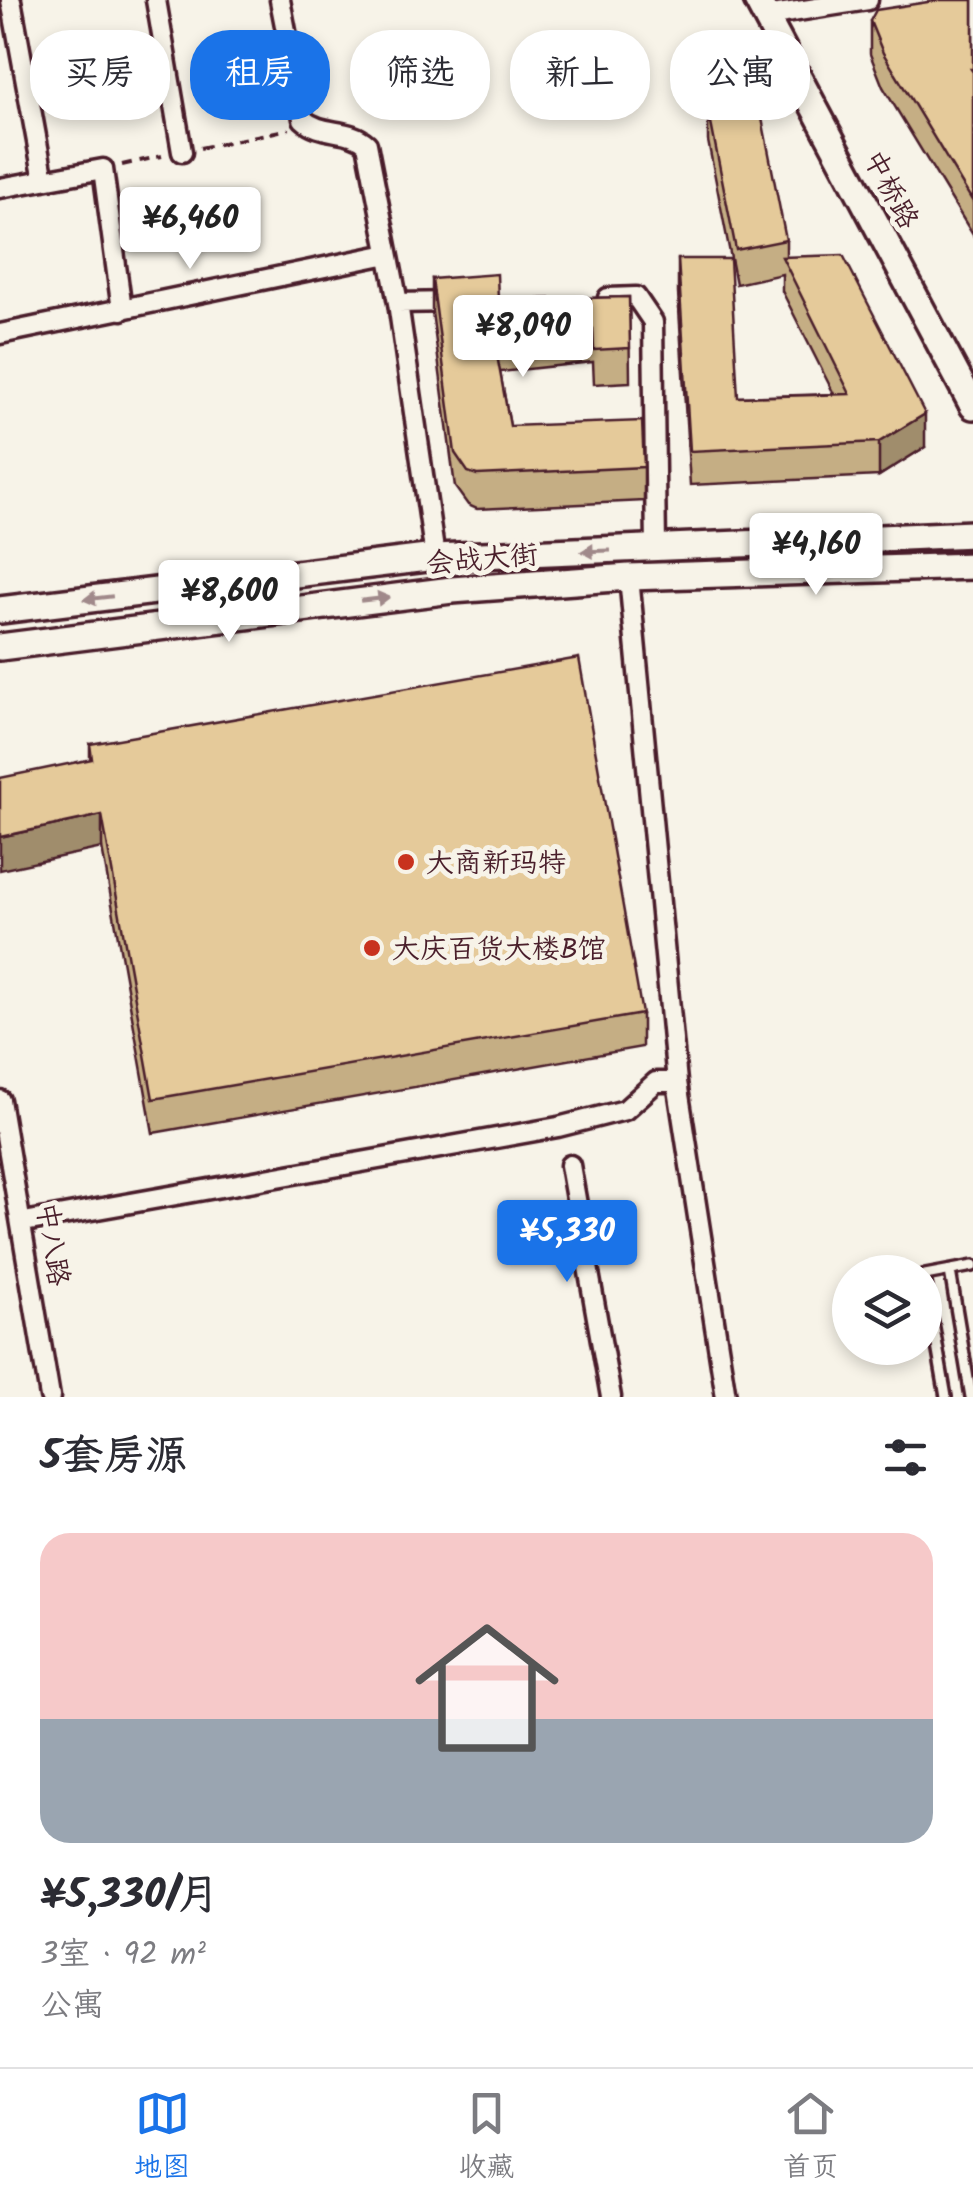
<!DOCTYPE html>
<html lang="zh">
<head>
<meta charset="utf-8">
<style>
	:root { --surface:#fff; --page:#f7f7f7; --text:#2b2b33; --muted:#7c7c81; --line:#e1e1e2; --accent:#1a73e8 }
	body { margin:0; font-family:Kalam,"LXGW WenKai TC",sans-serif; background:var(--page); color:var(--text); height:100vh; display:flex; flex-direction:column; font-size:38px; white-space:nowrap }
	* { box-sizing:border-box; margin:0 }
	p { font-size:32px; color:var(--muted) }
	.icon { flex:none; width:55px; height:55px; fill:none; stroke:currentColor; stroke-width:2; stroke-linecap:round; stroke-linejoin:round }
	.map { position:relative; height:1397px; overflow:hidden }
	.panel { display:flex; flex-direction:column; background:var(--surface); flex:1 }
	.panel>* { flex:none }
	.hud { position:absolute; left:30px; top:30px; width:915px; height:90px; display:flex; gap:20px }
	.buttons { position:absolute; left:832px; top:1255px; display:grid; gap:20px }
	.buttons a { display:grid; place-items:center; width:110px; height:110px; border-radius:50%; background:var(--surface); box-shadow:0 5px 15px #0003; font-size:50px }
	.price { position:absolute; translate:-50% -85px; padding:0 22px; border-radius:10px; background:#fff; color:#222; font-size:32px; line-height:65px; filter:drop-shadow(0 2px 5px #0008) }
	.price::after { content:''; position:absolute; left:50%; top:60px; width:30px; height:22px; margin-left:-15px; background:inherit; clip-path:polygon(0 0,100% 0,50% 100%) }
	.price.active { background:var(--accent); color:#fff }
	ul { padding:0; list-style:none }
	li { display:grid; align-content:center; gap:20px; height:530px; padding:0 40px }
	li span { display:grid; place-items:center; height:310px; border-radius:30px; color:#555 }
	li>.icon { margin-inline-start:auto }
	span .icon { width:180px; height:180px; fill:#fffc; stroke-width:1 }
	li b { font-size:42px }
	h2 { display:flex; justify-content:space-between; align-items:center; height:120px; padding:0 40px; font-size:42px }
	.tag { padding:0 35px; border-radius:40px; background:var(--surface); box-shadow:0 5px 15px #0003; font-size:35px; line-height:90px }
	.tag.active { background:var(--accent); color:#fff }
	.menu { display:flex; justify-content:space-around; align-items:center; height:140px; border-top:2px solid var(--line); background:var(--surface); font-size:28px; color:var(--muted) }
	.menu a { display:grid; justify-items:center; gap:5px }
	.menu .active { color:var(--accent) }
	.map>svg:first-child { display:block }
</style>
</head>
<body>
<div class="map">
<svg width="973" height="1397" viewBox="0 0 973 1397">
	<rect width="100%" height="100%" fill="#f7f3e8"/>
	<filter id="ink" filterUnits="userSpaceOnUse"><feTurbulence type="fractalNoise" baseFrequency=".01" numOctaves="2"/><feDisplacementMap in="SourceGraphic" scale="20" xChannelSelector="R" yChannelSelector="G"/><feConvolveMatrix kernelMatrix="1 2 1 2 8 2 1 2 1" color-interpolation-filters="sRGB"/></filter>
	<g filter="url(#ink)">
		<g fill="none" stroke-linecap="round" stroke-linejoin="round">
			<defs>
				<path id="lane" d="M950 1271 971 1397
					M925 1275 973 1266
					M925 1277 946 1397"/>
				<path id="street" d="M11 0 44 180
					M156 0 182 152
					M280 0 303 119C321 136 348 127 367 144L398 303 435 557
					M766 16 868 0
					M0 188 103 169 122 310
					M608 298 636 297 653 322 656 548
					M398 303 452 302
					M0 334 388 254
					M629 577 677 1082 726 1397
					M0 1100 50 1397
					M570 1165 611 1397
					M24 1222 558 1127 625 1110 656 1082H677"/>
				<path id="secondary" d="M757 0 973 406
					M0 610 435 557 973 534
					M0 647 452 590 629 577 973 566"/>
			</defs>
			<use href="#lane" stroke="#4a1f2b" stroke-width="16"/>
			<use href="#street" stroke="#4a1f2b" stroke-width="25"/>
			<use href="#secondary" stroke="#4a1f2b" stroke-width="32"/>
			<path stroke="#4a1f2b" stroke-width="4" stroke-dasharray="10 8" stroke-linecap="butt" d="M200 148 289 129
				M122 165 162 156"/>
			<use href="#lane" stroke="#f7f3e8" stroke-width="9"/>
			<use href="#street" stroke="#f7f3e8" stroke-width="18"/>
			<use href="#secondary" stroke="#f7f3e8" stroke-width="25"/>
		</g>
		<path fill="#c5ae84" stroke="#4a1f2b" stroke-width="2.5" d="M973 0V235L883 87 870 54V21Z
			M708 108 786 240V257L925 447 879 476 690 485 678 293V259L738 397 834 394 782 291V274L736 284 708 141Z
			M432 279 498 300 629 297 630 382 594 384 593 362 500 372 510 426 644 467V501L477 509 468 505 455 487 432 312Z
			M90 744 642 1014V1047L153 1133 102 848 90 760Z"/>
		<path fill="#a08d6c" stroke="#4a1f2b" stroke-width="2.5" d="M925 414V447L879 476V442Z
			M102 815V848L0 870V837Z"/>
		<path fill="#e5ca9a" stroke="#4a1f2b" stroke-width="2.5" d="M941 0H973V69H971L973 72V202L883 53 870 21 876 10Z
			M758 98 786 240 736 250 708 108Z
			M843 255 925 414 879 442 690 451 678 259H730L738 397 850 394 782 257Z
			M497 274 498 300 629 297 630 348 594 350 593 329 494 339 510 426 642 421 644 467 477 475 468 472 455 453 432 279Z
			M579 658 642 1014 153 1099 102 815 0 837V778L92 759 90 744Z"/>
		<defs><path id="oneway-solid" d="M-6-.8H1V-3.2L6.5 0L1 3.2V.8H-6Z" transform="scale(2.5)"/></defs>
		<g fill="#a0898a">
			<use href="#oneway-solid" transform="translate(596 551) rotate(178)"/>
			<use href="#oneway-solid" transform="translate(98 598) rotate(173)"/>
			<use href="#oneway-solid" transform="translate(375 599) rotate(-7)"/>
		</g>
	</g>
	<g fill="#c8321e" stroke="#f7f3e8" stroke-width="4">
		<circle cx="406" cy="862" r="10"/>
		<circle cx="372" cy="948" r="10"/>
	</g>
	<g text-anchor="middle" stroke-width="10" stroke-linejoin="round" paint-order="stroke">
		<g font-size="28" fill="#4a1f2b" stroke="#f7f3e8">
			<text transform="translate(892 189) rotate(62)" y="10">中桥路</text>
			<text transform="translate(482 558) rotate(-5)" y="10">会战大街</text>
			<text transform="translate(54 1244) rotate(81)" y="10">中八路</text>
		</g>
		<g font-size="28" fill="#4a1f2b" stroke="#f7f3e8" text-anchor="start">
			<text x="426" y="872">大商新玛特</text>
			<text x="392" y="958">大庆百货大楼B馆</text>
		</g>
	</g>
</svg>
<div class="buttons">
<a><svg class="icon" aria-label="layers" viewBox="0 0 24 24"><path d="M12 4l9 5-9 5-9-5zM3 14l9 5 9-5"/></svg></a>
</div>
<b class="price" style="left:190px;top:272px">¥6,460</b>
<b class="price" style="left:523px;top:380px">¥8,090</b>
<b class="price" style="left:816px;top:598px">¥4,160</b>
<b class="price" style="left:229px;top:645px">¥8,600</b>
<b class="price active" style="left:567px;top:1285px">¥5,330</b>
<div class="hud">
<a class="tag">买房</a>
<a class="tag active">租房</a>
<a class="tag">筛选</a>
<a class="tag">新上</a>
<a class="tag">公寓</a>
</div>
</div>
<section class="panel">
<h2>5套房源<svg class="icon" aria-label="filters" viewBox="0 0 24 24"><path d="M4 7h16M4 17h16"/><circle cx="9" cy="7" r="2"/><circle cx="15" cy="17" r="2"/></svg></h2>
<ul>
<li><span style="background:linear-gradient(#f6c9c9 60%,#9aa5b1 0)"><svg class="icon" aria-label="home" viewBox="0 0 24 24"><path d="M3 11l9-7 9 7M6 9v11h12V9"/></svg></span><div><b>¥5,330/月</b><p>3室 · 92 m²</p><p>公寓</p></div></li>
</ul>
</section>
<nav class="menu">
<a class="active"><svg class="icon" aria-label="map" viewBox="0 0 24 24"><path d="M3 6l6-2 6 2 6-2v14l-6 2-6-2-6 2zM9 4v14M15 6v14"/></svg>地图</a>
<a><svg class="icon" aria-label="saved" viewBox="0 0 24 24"><path d="M7 4h10v16l-5-4-5 4z"/></svg>收藏</a>
<a><svg class="icon" aria-label="home" viewBox="0 0 24 24"><path d="M3 11l9-7 9 7M6 9v11h12V9"/></svg>首页</a>
</nav>
</body>
</html>
